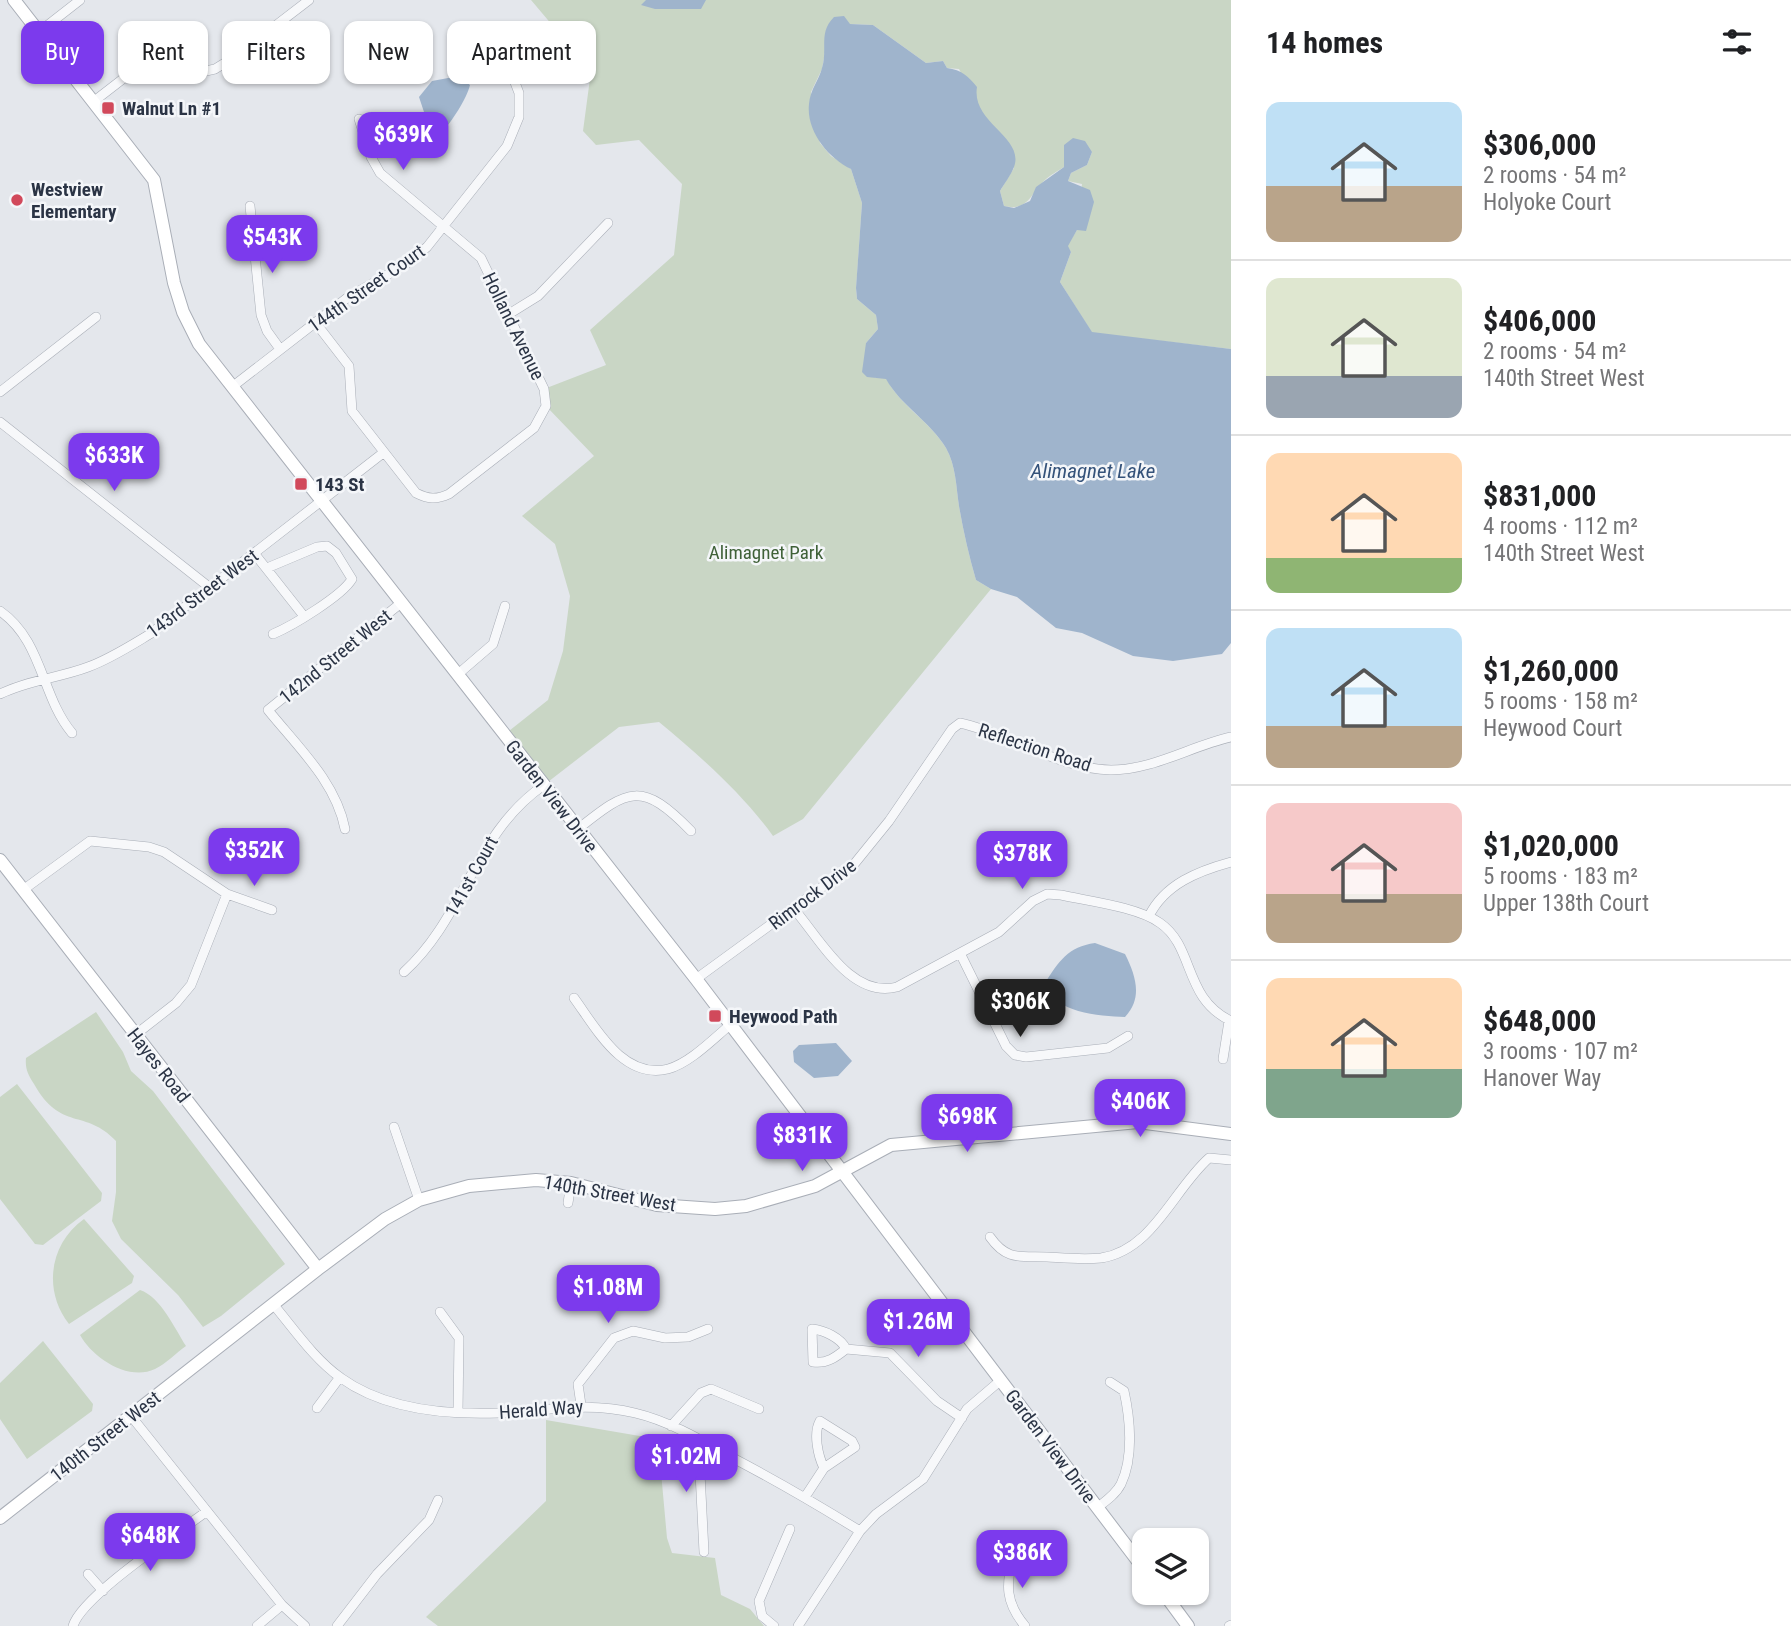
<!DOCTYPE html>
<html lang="en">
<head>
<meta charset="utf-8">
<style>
	:root { --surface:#fff; --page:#f6f6f6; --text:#202124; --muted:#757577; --line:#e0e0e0; --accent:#7c3aed }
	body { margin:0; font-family:"Roboto Condensed",sans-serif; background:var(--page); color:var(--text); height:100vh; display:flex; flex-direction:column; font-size:26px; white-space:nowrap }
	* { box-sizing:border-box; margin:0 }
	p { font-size:23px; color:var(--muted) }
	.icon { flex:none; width:38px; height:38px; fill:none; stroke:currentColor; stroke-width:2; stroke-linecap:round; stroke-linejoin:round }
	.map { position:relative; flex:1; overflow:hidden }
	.side { display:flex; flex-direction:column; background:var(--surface); width:560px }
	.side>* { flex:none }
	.banner { position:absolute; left:21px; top:21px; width:665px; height:63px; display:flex; gap:14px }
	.controls { position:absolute; left:1132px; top:1528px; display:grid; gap:14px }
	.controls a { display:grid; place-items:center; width:77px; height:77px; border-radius:14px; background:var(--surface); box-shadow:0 2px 5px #0004; font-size:35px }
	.price { position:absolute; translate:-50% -60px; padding:0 16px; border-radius:14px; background:var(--accent); color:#fff; font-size:23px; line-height:46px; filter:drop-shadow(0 2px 4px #0008) }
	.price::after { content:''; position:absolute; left:50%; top:42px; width:21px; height:16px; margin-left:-10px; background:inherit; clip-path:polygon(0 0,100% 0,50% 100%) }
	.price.on { background:#222; color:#fff }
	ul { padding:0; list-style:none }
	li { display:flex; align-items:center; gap:21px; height:175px; padding:0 35px }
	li+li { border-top:2px solid var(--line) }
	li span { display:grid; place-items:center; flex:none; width:196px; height:140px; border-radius:14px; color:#555 }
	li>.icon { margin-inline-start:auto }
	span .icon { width:84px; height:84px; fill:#fffc; stroke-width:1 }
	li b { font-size:30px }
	h2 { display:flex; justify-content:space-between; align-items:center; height:84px; padding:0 35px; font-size:30px }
	.tag { padding:0 24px; border-radius:14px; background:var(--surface); box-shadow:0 2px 5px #0004; font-size:24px; line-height:63px }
	.tag.on { background:var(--accent); color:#fff }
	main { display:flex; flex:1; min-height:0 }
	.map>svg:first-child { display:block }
</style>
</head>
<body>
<main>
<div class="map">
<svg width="1231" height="1626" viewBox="0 0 1231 1626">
	<rect width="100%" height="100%" fill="#e4e7ec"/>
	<path fill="#c9d6c5" d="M531 0H1231V349L1092 333 1060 282 1071 252 1067 246 1077 230 1082 184 1068 181 1071 173 1087 165 1092 152 1064 145V167C1058 171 1050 175 1045 180 1031 193 1028 212 1004 206L1000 191 1014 168 1001 135 985 119 959 69 947 68 943 61 926 63 873 25 850 24 826 47 822 69 811 92 820 143 831 156 851 169 862 203 856 289 857 299 876 315 878 329 866 343 875 378H886C900 406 930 421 946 448 956 466 956 486 959 506 963 530 969 556 976 580L991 589 803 819 773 836C741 792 701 757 659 722L619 727 544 785 504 735 548 700 563 651 570 596 555 544 522 516 594 456 546 406 544 389 606 365 590 330 674 255 682 184 639 140 596 145 583 131 591 71Z
		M96 1012 123 1052 131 1071 153 1091 285 1264 221 1316 203 1327 178 1295 121 1239 112 1221 116 1192V1141C85 1108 61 1132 34 1084 28 1074 25 1069 26 1058Z
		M17 1084 102 1193 101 1201 43 1245 35 1244 0 1199V1097Z
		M84 1219 134 1276 132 1283 69 1324C43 1291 49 1244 84 1219Z
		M140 1290C161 1297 175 1329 186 1346 176 1353 166 1364 155 1369 128 1382 92 1357 80 1335Z
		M43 1341 93 1404 92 1411 27 1459 0 1419V1383Z
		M546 1420 669 1441 660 1461 667 1538 672 1553 715 1558 721 1595 750 1609 764 1626H438L426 1617 546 1501Z"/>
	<path fill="#9fb4cc" d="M646 0H706L701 9H655L641 5Z
		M844 16 850 24 873 25 926 63 943 61 947 68C962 70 968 76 977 87 971 123 1025 137 1014 167 1011 175 1004 184 1000 191L1004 206 1014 208 1030 201 1036 187 1064 167V145L1073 138 1085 141 1092 152 1087 165 1071 173 1068 181 1090 190 1094 202 1086 231 1077 230 1068 246 1071 252 1060 282 1092 332 1231 349V643L1222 654 1173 661 1133 656 1082 633 1056 628 1017 597 991 589 976 580C969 556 963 530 959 506 956 486 956 466 946 448 930 421 901 406 886 379L867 377 862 372 866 343 878 329 876 315 857 299 856 288 862 203 851 169C828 158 806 131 809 104 810 90 819 80 822 68 828 48 818 33 834 17Z
		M459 76 470 85C467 100 438 146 424 144L422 134 427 121 419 97 432 81Z
		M1095 943 1125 954C1136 976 1143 998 1125 1017 1099 1016 1053 1013 1045 983 1059 961 1068 947 1095 943Z
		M836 1043 852 1061 838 1076 814 1078 794 1062 793 1051 799 1045Z"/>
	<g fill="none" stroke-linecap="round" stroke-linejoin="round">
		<defs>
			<path id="street" d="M39 32 80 0
				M93 102 124 78 170 79 215 69 236 56 309 0
				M250 206 261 315 267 331 280 349
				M509 314 538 296 608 223
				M315 322 349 366 352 411 416 493C428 499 436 500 449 494L534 428 546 406 544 389 481 258 380 173 371 157 359 119
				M232 387 347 298 406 264 427 247 507 146 519 117V93L511 72 501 57 474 32
				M0 392 96 317
				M0 422 209 587
				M254 553 303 615
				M267 568 317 547 327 546 336 553 352 579C342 596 292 626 273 634
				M0 611C43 641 41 696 72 733
				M457 675 493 644 505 606
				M0 694C28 680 59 678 88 667 110 659 130 646 150 634L383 453
				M345 829C336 782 297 746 268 710L401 603
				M578 829C629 788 642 781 691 831
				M23 890 90 841 149 847 164 852 227 894 272 910
				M794 909C820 939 851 999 897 987L999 932 1033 901 1047 894 1061 895C1088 901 1138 907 1160 923 1195 947 1183 998 1231 1021
				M1149 916C1165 884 1198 871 1231 862
				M960 953 1006 1046 1015 1055 1026 1057 1108 1048 1128 1036
				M404 972C465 917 474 833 544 785
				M696 979 855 863 889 821 952 729 960 723C1010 734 1059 769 1111 770 1153 770 1191 746 1231 737
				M574 998C596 1028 623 1080 668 1069 690 1063 713 1039 730 1025
				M135 1035 176 1003 191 985 227 894
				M1223 1059 1229 1021
				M394 1127 419 1200
				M568 1203 571 1183
				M990 1237C1007 1261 1020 1256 1047 1257 1064 1258 1083 1260 1101 1258 1153 1250 1173 1190 1209 1158L1231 1160
				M273 1304C294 1329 314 1359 341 1378 384 1409 446 1415 499 1413 548 1411 586 1401 635 1413 669 1421 701 1440 731 1457 775 1480 818 1505 860 1531
				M440 1312 459 1338 458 1412
				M846 1349C841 1338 824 1330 812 1329L813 1362C827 1364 836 1357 846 1349L890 1353 937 1401 962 1418
				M581 1405 578 1384 614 1338 633 1331 665 1338 688 1337 708 1329
				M317 1408 340 1377
				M131 1416 282 1605 305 1626
				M671 1426 701 1393 711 1389 759 1409
				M805 1497 824 1468 855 1447 852 1441 820 1421C813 1433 818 1456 824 1468
				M1098 1507C1106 1501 1116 1494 1121 1484 1134 1457 1130 1418 1124 1391L1110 1382
				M704 1552 700 1473 711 1446
				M1013 1555C1006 1585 1005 1602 1025 1626
				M88 1574 103 1591
				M73 1626C82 1596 178 1533 207 1511
				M257 1626 282 1605
				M337 1626 377 1574 429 1520 438 1500
				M774 1626 762 1616 759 1601 790 1529
				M798 1626 860 1531 876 1514 923 1479 967 1409 1001 1380
				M1229 1626 1231 1625"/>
			<path id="secondary" d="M14 0 154 180 174 283 183 312 199 344 696 979 1144 1569
				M0 860 318 1269
				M0 1518 318 1269 385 1219 419 1200 469 1186 536 1180 571 1183 657 1205 715 1209 746 1206 815 1186 891 1145 1138 1122 1231 1134
				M1163 1592 1188 1626"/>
		</defs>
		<use href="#street" stroke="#a9aeb7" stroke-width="10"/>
		<use href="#secondary" stroke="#a9aeb7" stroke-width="14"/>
		<use href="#street" stroke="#f7f8fa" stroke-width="9"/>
		<use href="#secondary" stroke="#fff" stroke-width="12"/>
	</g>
	<g fill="#d1495b" stroke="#f4f6f9" stroke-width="2.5">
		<rect x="101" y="101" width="14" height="14" rx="3.5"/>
		<circle cx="17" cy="200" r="7"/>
		<rect x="294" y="477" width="14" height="14" rx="3.5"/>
		<rect x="708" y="1009" width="14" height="14" rx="3.5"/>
	</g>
	<g text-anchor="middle" stroke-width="5" stroke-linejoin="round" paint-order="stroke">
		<g font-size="19" font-weight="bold" fill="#2b3445" stroke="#f4f6f9" text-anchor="start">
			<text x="122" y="115">Walnut Ln #1</text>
			<text x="31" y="196">Westview<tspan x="31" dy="22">Elementary</tspan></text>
			<text x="315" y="491">143 St</text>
			<text x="729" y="1023">Heywood Path</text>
		</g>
		<g font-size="19" fill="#2b3445" stroke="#f4f6f9">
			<text transform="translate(366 288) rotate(-35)" y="7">144th Street Court</text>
			<text transform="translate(514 326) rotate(64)" y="7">Holland Avenue</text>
			<text transform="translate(202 593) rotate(-37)" y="7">143rd Street West</text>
			<text transform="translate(335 656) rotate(-39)" y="7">142nd Street West</text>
			<text transform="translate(1035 747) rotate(18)" y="7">Reflection Road</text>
			<text transform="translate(552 796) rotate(52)" y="7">Garden View Drive</text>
			<text transform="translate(471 876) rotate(-61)" y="7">141st Court</text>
			<text transform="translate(812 894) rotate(-37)" y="7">Rimrock Drive</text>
			<text transform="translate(159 1065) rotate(52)" y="7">Hayes Road</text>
			<text transform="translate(610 1193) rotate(10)" y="7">140th Street West</text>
			<text transform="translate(541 1409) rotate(-4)" y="7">Herald Way</text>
			<text transform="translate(105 1436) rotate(-38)" y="7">140th Street West</text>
			<text transform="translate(1051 1446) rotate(53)" y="7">Garden View Drive</text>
		</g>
		<g font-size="19" fill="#3f6138" stroke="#f4f6f9">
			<text x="766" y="559">Alimagnet Park</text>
		</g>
		<g font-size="21" font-style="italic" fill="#34527a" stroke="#f4f6f9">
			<text x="1093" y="478">Alimagnet Lake</text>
		</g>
	</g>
</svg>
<div class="controls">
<a><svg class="icon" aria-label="layers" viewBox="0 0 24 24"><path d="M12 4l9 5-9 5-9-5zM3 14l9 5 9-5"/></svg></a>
</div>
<b class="price" style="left:403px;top:172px">$639K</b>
<b class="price" style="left:272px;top:275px">$543K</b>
<b class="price" style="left:114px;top:493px">$633K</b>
<b class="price" style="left:254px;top:888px">$352K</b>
<b class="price" style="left:1022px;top:891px">$378K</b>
<b class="price on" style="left:1020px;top:1039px">$306K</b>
<b class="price" style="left:1140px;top:1139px">$406K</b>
<b class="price" style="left:967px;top:1154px">$698K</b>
<b class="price" style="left:802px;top:1173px">$831K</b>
<b class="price" style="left:608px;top:1325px">$1.08M</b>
<b class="price" style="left:918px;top:1359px">$1.26M</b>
<b class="price" style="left:686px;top:1494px">$1.02M</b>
<b class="price" style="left:150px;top:1573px">$648K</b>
<b class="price" style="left:1022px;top:1590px">$386K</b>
<div class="banner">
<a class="tag on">Buy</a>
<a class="tag">Rent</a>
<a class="tag">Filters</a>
<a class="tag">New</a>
<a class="tag">Apartment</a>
</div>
</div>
<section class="side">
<h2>14 homes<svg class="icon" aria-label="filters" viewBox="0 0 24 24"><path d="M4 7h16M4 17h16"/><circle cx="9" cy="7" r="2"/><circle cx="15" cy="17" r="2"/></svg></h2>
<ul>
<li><span style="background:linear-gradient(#bfe0f5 60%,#b9a48a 0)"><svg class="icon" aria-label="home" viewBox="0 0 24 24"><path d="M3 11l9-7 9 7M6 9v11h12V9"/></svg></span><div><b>$306,000</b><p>2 rooms · 54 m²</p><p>Holyoke Court</p></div></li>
<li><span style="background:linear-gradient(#dfe7d0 70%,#9aa5b1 0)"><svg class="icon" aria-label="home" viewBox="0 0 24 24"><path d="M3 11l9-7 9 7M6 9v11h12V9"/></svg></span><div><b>$406,000</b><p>2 rooms · 54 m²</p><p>140th Street West</p></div></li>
<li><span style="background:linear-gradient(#ffd9b3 75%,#8fb573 0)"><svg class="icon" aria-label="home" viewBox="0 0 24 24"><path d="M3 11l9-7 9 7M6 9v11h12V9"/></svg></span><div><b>$831,000</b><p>4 rooms · 112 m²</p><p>140th Street West</p></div></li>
<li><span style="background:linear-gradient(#bfe0f5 70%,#b9a48a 0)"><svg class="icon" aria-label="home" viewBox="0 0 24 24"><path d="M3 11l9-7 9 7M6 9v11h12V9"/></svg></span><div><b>$1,260,000</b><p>5 rooms · 158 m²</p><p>Heywood Court</p></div></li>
<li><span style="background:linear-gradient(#f6c9c9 65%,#b9a48a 0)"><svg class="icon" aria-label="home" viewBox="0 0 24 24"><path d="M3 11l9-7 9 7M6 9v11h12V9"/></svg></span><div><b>$1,020,000</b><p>5 rooms · 183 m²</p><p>Upper 138th Court</p></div></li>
<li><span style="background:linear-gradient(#ffd9b3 65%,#7fa58c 0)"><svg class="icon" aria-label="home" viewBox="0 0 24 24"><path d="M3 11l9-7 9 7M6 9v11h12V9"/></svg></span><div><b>$648,000</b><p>3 rooms · 107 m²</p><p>Hanover Way</p></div></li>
</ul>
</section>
</main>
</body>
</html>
